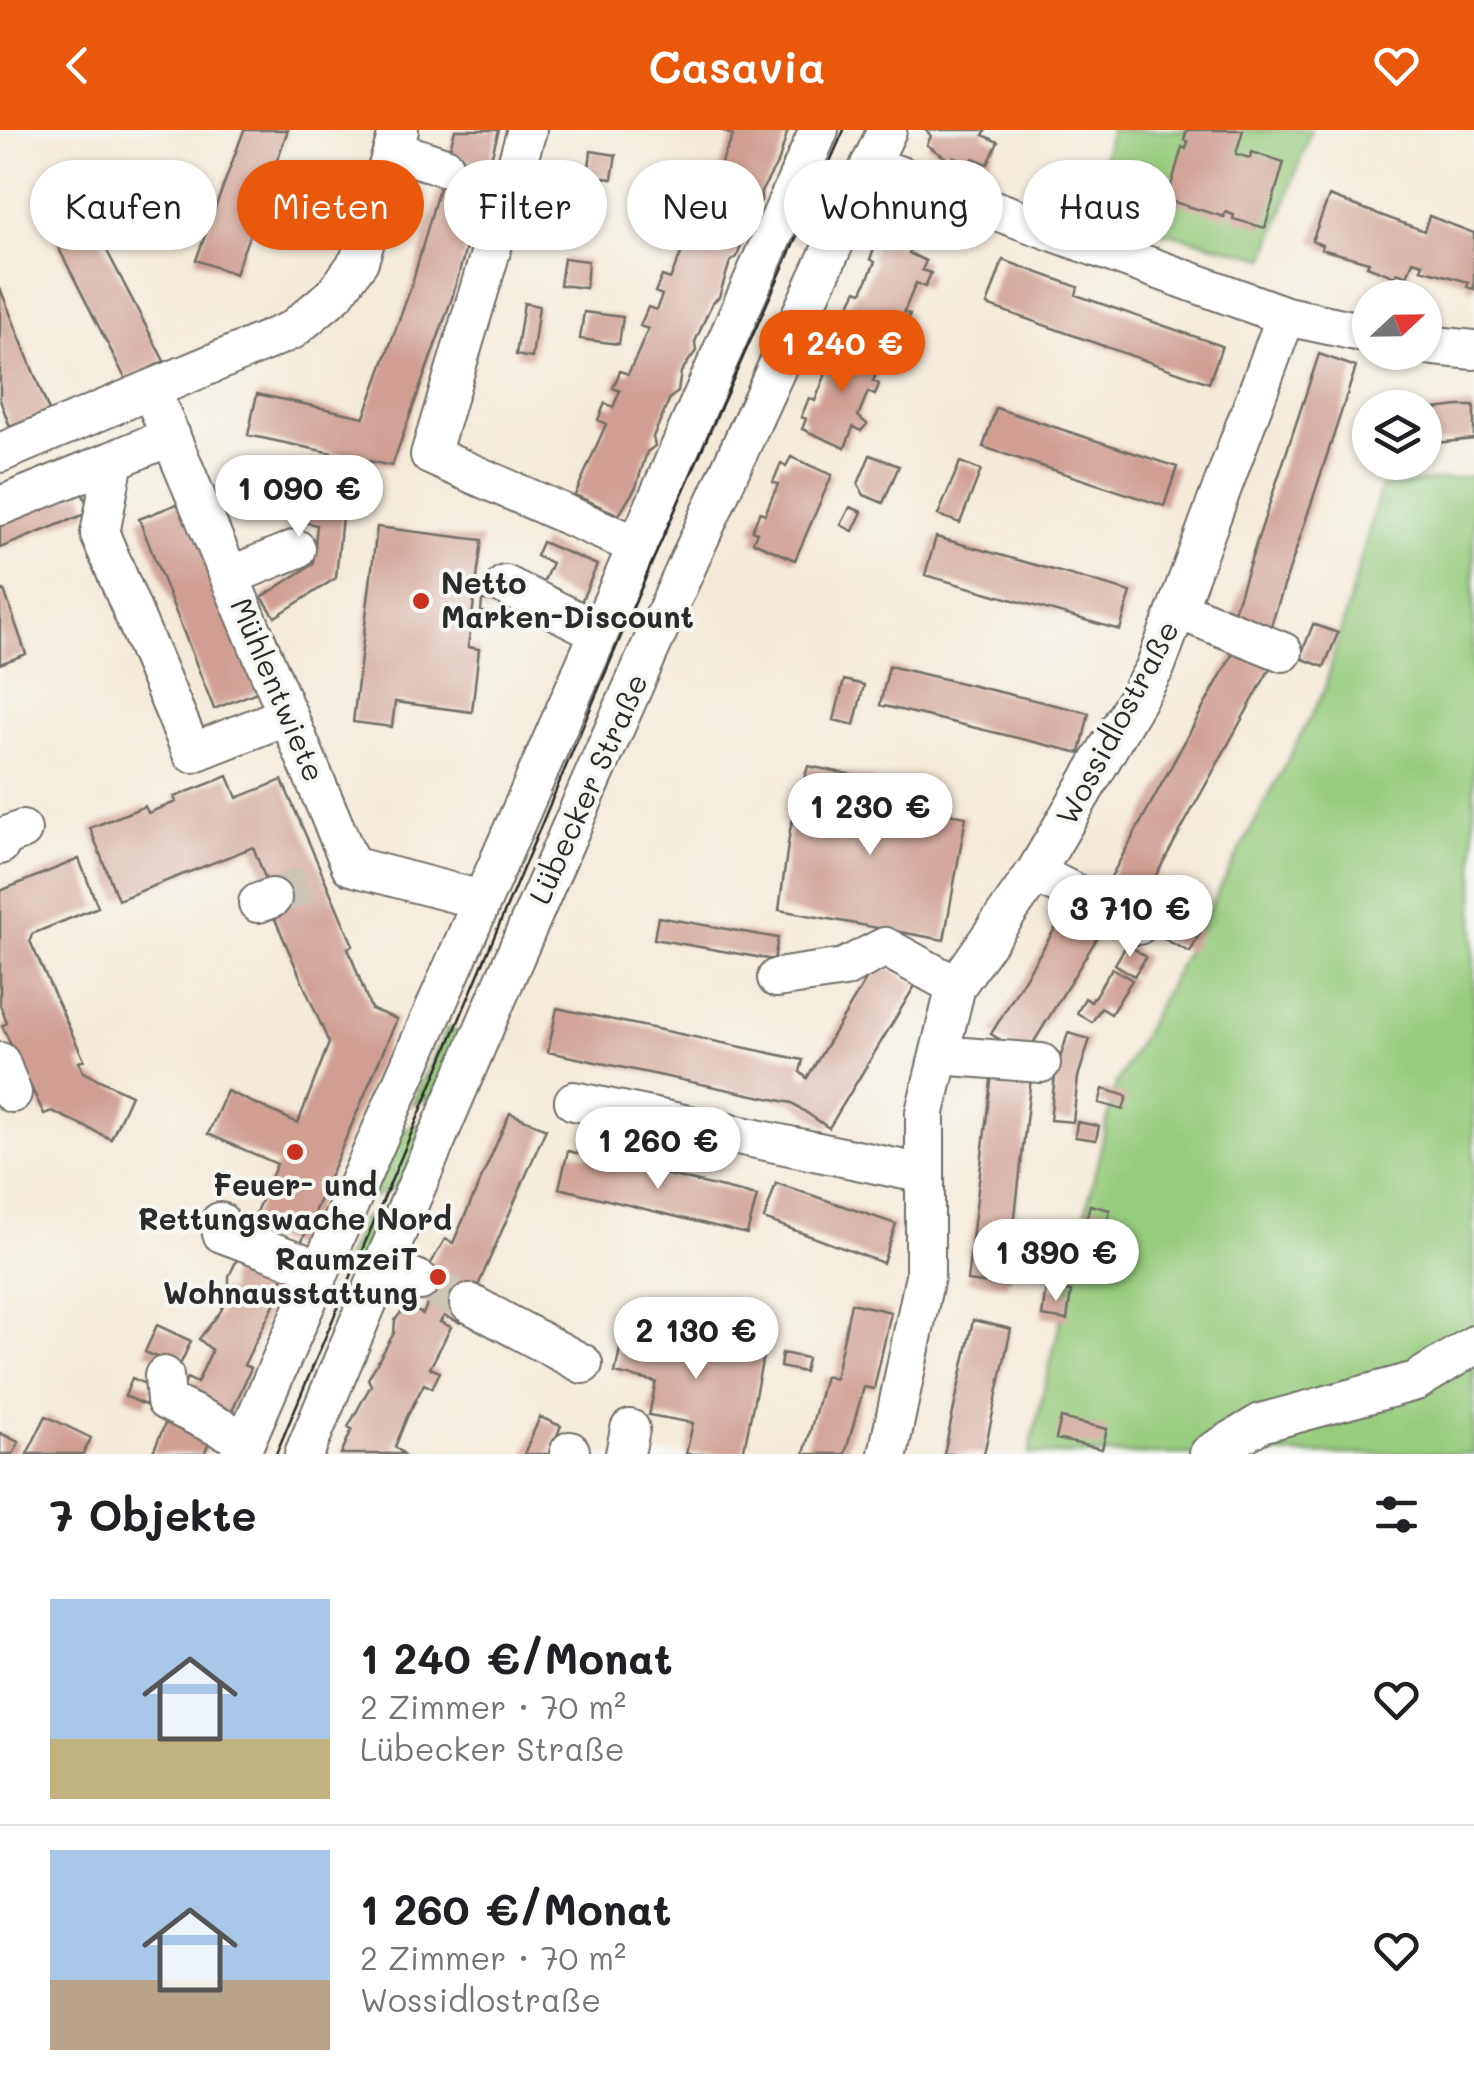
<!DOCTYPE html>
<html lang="de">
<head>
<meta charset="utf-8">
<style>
	:root { --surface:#fff; --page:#f6f6f6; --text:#202124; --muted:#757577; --line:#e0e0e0; --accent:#ea580c }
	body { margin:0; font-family:Mali,sans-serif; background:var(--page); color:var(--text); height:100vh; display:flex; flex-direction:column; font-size:38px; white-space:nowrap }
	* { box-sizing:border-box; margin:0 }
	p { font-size:32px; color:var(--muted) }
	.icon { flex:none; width:55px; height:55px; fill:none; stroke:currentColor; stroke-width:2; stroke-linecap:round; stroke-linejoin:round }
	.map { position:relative; height:1324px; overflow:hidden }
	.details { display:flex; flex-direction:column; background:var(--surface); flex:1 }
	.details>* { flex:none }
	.guide { position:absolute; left:30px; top:30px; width:1415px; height:90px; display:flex; gap:20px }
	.needle { width:65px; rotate:68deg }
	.fabs { position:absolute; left:1352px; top:150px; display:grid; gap:20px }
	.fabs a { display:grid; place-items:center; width:90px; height:90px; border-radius:50%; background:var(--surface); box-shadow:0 2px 8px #0004; font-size:50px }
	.price { position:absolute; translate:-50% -85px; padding:0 22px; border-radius:35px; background:#fff; color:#222; font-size:32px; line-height:65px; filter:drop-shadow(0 2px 5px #0008) }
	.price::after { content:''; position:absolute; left:50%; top:60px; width:30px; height:22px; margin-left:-15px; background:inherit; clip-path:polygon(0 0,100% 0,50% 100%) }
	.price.selected { background:var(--accent); color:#fff }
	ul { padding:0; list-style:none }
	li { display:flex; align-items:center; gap:30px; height:250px; padding:0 50px }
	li+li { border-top:2px solid var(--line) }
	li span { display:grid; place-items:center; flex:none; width:280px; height:200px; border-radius:0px; color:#555 }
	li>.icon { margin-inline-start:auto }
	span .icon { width:120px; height:120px; fill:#fffc; stroke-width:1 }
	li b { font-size:42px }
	h2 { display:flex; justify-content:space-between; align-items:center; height:120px; padding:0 50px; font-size:42px }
	.pill { padding:0 35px; border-radius:45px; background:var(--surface); box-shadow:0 2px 8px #0004; font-size:35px; line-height:90px }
	.pill.selected { background:var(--accent); color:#fff }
	header { display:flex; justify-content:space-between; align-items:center; height:130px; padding:0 50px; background:var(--accent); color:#fff; font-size:45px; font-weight:600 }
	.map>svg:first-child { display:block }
</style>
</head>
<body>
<header><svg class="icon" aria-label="back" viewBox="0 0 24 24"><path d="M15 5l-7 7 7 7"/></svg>Casavia<svg class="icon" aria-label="heart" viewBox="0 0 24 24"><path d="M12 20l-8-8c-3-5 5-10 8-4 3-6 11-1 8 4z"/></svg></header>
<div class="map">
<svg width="1474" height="1324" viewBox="0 0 1474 1324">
	<rect width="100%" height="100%" fill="#f6f6f2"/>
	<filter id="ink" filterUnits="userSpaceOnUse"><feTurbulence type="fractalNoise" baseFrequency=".01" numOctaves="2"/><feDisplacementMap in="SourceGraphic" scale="20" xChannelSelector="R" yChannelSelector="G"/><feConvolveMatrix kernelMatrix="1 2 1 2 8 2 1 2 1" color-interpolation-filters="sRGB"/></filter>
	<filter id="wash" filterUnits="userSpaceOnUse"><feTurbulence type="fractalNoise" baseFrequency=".0048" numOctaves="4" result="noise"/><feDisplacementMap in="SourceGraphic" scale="40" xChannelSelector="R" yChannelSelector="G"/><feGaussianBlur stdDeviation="2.25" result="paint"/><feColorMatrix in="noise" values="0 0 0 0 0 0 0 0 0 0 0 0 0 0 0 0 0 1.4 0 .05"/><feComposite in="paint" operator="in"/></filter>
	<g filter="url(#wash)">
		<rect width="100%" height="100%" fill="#f4ead9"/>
		<path fill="#96cc7e" stroke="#607c54" stroke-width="2.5" d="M1111 0H1311L1266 128 1088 83Z
			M1474 346V1324H1029L1115 957 1324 561 1381 357Z
			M447 898 471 908 448 961 411 975Z
			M436 988 408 1053 371 1068 400 1001Z
			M400 1074 372 1146 343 1136 363 1088Z"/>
		<g id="blocks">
			<path fill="#d09f92" d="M244 0H288L235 144 196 130Z
				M455 0H499L452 168 392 336 248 305 257 264 364 287 412 154Z
				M721 0H788L779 30 761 62V71L755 75 737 127 730 132 719 167 712 173 695 212 696 221 681 242 678 262 670 268 653 307 655 316 647 322 636 357 619 385 575 365 606 294 598 290 605 273 613 277 615 273 620 261 613 258 620 241 628 244 637 225 648 199 640 196 648 177 656 180 662 165 655 162 662 146 670 149 691 101 683 98 690 82 698 85 705 69 697 65 705 49 713 52 733 6Z
				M926 0H986L983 5 998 12 988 34 973 28 970 34 954 27 952 32 927 15 931 6Z
				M1187 0H1243L1236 24 1250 28 1252 22 1284 32 1265 98 1233 89 1234 85 1225 82 1224 87 1167 70 1182 17 1186 19 1188 11 1184 10Z
				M591 21 616 25 612 49 588 46Z
				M1075 54 1092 59 1085 84 1068 78Z
				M1329 66 1424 101 1429 86 1474 103V159L1467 157 1469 152 1421 139 1423 134 1413 131 1407 146 1397 142 1395 147 1367 136 1369 132 1321 119 1322 115 1312 111Z
				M91 90 164 231 126 250 54 109Z
				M884 113 911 118 909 123 926 131 922 140 931 143 925 157 916 153 904 182 910 184 905 194 899 192 895 200 879 192 876 198 865 193 867 187 850 174 857 160 862 162 875 132 870 129 876 115 882 118Z
				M564 128 588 131 586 158 560 155Z
				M1003 130 1078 157 1076 165 1222 216 1209 253 987 175Z
				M0 158 49 281 10 297 0 270Z
				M524 173 539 176 532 228 516 225Z
				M584 182 623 187 619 214 580 209Z
				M840 213 882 231 873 251 879 254 875 265 868 262 858 286 867 294 861 301 853 297 845 318 802 299 806 289 801 287 809 268 815 271 827 241 822 239 830 220 836 222Z
				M1319 224 1356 237 1269 502 1231 490Z
				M1459 276H1474V309L1425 314V280Z
				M996 278 1177 337 1164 376 983 317Z
				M870 325 899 336 883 373 864 365 858 354Z
				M791 327 832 345 795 430 753 412 757 402 752 400 760 382 765 384 778 354 773 352 781 333 786 336Z
				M960 332 981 340 960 393 938 385Z
				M236 354 343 376 336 448 275 487 262 467 313 434 317 395 232 377Z
				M82 362 90 382 0 418V395Z
				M187 370 262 560 214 579 139 389Z
				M850 377 862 382 853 401 841 395Z
				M377 397 482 410 468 517 479 519 472 582 395 572 392 597 353 592Z
				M936 407 1131 462 1120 500 925 445Z
				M542 412 597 435 581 472 543 453 552 433 536 426Z
				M4 460 26 524 0 534V462Z
				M482 470 503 472 502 484 481 482Z
				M1313 494 1338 503 1324 537 1300 528Z
				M1239 512 1274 531 1134 785 1100 767Z
				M889 536 1089 583 1080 623 880 575Z
				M844 550 864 555 854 595 834 590Z
				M808 636 874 649 870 669 966 687 944 810 779 780 790 700Z
				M228 646 237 668 282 650 353 815 348 818 371 879 397 889 298 1120 249 1098 277 1034 208 1004 227 961 298 993 329 913 271 780 277 778 253 717 118 770 90 698 145 676 148 683 176 672 174 667Z
				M79 729 98 777 32 804 30 811 84 930 79 932 83 942 131 965 111 1009 52 981 44 984 2 896 7 893 0 875V761Z
				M1073 769 1108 790 1026 925 991 904Z
				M658 787 778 808 774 830 654 809Z
				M1174 790 1200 803 1190 822 1164 809Z
				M1127 814 1146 827 1134 846 1115 834Z
				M877 831 916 854 829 998 792 973 548 922 557 878 803 930 800 942 807 948Z
				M1112 838 1132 850 1111 884 1101 878 1092 892 1077 883 1085 868 1091 872Z
				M1068 903 1090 909 1078 947 1073 992 1050 990 1055 945Z
				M993 934 1032 939 1007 1156 967 1151Z
				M1103 959 1127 966 1123 980 1099 973Z
				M510 983 546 999 478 1156 485 1159 480 1170 472 1167 461 1193 444 1186 440 1192 451 1197 430 1238 440 1242 432 1258 424 1254 407 1287 395 1317 404 1324H341L352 1299 348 1297 371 1255 368 1249 394 1203 395 1190 406 1176 423 1184 432 1162 418 1156 445 1109 453 1113Z
				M1077 992 1099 996 1096 1010 1075 1007Z
				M568 1021 757 1066 747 1104 559 1058Z
				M776 1053 896 1094 883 1133 764 1089Z
				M1090 1075 1110 1080 1107 1094 1086 1090Z
				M242 1119 286 1140 281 1151 285 1152 244 1235 251 1238 227 1293 183 1259 187 1248 197 1253 212 1220 199 1209 221 1181 224 1174 217 1170 221 1159 229 1162V1146Z
				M1046 1158 1071 1162 1067 1190 1042 1186Z
				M851 1173 891 1182 874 1259 864 1257 845 1324H804L825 1246 835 1249Z
				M626 1189 765 1217 743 1324H686L693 1293 649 1285 656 1252 615 1243Z
				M973 1190 1011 1199 984 1324H944Z
				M157 1195 191 1211 179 1237 145 1222Z
				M782 1223 807 1228 804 1242 780 1237Z
				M132 1248 152 1257 145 1275 125 1266Z
				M169 1285 213 1304 204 1324H152Z
				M46 1286 91 1308 83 1324H27Z
				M540 1287 561 1296 549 1324H524Z
				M1061 1288 1107 1299 1102 1319 1056 1309Z
				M0 1303 19 1312 13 1324H0Z"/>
		</g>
	</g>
	<g filter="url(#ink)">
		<use href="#blocks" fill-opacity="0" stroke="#716e68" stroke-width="2.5"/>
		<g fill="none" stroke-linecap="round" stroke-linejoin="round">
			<path stroke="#ccc4b6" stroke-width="38" stroke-dasharray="38 19" stroke-linecap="butt" d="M445 37 486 49
				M272 768 321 748
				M420 1151 469 1173"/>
			<defs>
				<path id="minor" d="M527 0 430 325 638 416
					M393 20 445 37
					M870 35 1286 186 1370 204
					M1425 215 1474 220
					M151 260 351 736 481 770
					M171 306 114 330 100 404 192 623 288 585
					M0 323 292 200 335 164 359 131 399 0
					M0 376 114 330
					M230 446 296 419
					M505 455 599 502
					M1179 480 1283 522
					M0 715 4 707 22 700
					M1035 743 1138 795
					M258 773 272 768
					M777 848 844 838 885 817 956 856
					M939 925 1041 933
					M0 932 12 963
					M574 971 924 1044
					M220 1092 222 1103 321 1140
					M383 1135 420 1151
					M469 1173 583 1234
					M164 1246 166 1271 246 1310
					M240 1324 819 0
					M304 1324C489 879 682 436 887 0
					M569 1324 570 1321
					M625 1324 630 1299
					M888 1324 925 1146V982L956 856 1035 743 1155 538 1286 186
					M1209 1324 1261 1293 1416 1251 1474 1215"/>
			</defs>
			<use href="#minor" stroke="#716e68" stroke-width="42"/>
			<use href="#minor" stroke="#fff" stroke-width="38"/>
			<path stroke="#2b2b2b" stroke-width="2.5" d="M276 1324 656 423 844 0"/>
		</g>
	</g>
	<g fill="#c8321e" stroke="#f6f6f2" stroke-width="4">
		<circle cx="421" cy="471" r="10"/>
		<circle cx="295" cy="1022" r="10"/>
		<circle cx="438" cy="1147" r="10"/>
	</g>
	<g text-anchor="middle" stroke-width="8" stroke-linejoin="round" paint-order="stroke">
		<g font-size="30" font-weight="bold" fill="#2b2b2b" stroke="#f6f6f2" text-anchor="start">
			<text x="441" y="464">Netto<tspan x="441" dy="34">Marken-Discount</tspan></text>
			<text x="295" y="1066" text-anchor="middle">Feuer- und<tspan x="295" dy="34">Rettungswache Nord</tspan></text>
			<text x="418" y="1140" text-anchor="end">RaumzeiT<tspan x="418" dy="34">Wohnausstattung</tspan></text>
		</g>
		<g font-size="30" fill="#2b2b2b" stroke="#f6f6f2">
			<text transform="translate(277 560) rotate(67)" y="10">Mühlentwiete</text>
			<text transform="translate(1118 593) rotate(-62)" y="10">Wossidlostraße</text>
			<text transform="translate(589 659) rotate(-66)" y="10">Lübecker Straße</text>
		</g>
	</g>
</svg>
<div class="fabs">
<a><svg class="needle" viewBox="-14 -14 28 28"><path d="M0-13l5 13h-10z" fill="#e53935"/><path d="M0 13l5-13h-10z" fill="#757577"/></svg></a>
<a><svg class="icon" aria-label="layers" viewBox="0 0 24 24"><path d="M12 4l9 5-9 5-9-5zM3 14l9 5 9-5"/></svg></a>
</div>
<b class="price selected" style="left:842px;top:265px">1 240 €</b>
<b class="price" style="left:299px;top:410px">1 090 €</b>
<b class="price" style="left:870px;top:728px">1 230 €</b>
<b class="price" style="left:1130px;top:830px">3 710 €</b>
<b class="price" style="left:658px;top:1062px">1 260 €</b>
<b class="price" style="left:1056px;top:1174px">1 390 €</b>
<b class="price" style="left:696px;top:1252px">2 130 €</b>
<div class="guide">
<a class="pill">Kaufen</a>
<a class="pill selected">Mieten</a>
<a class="pill">Filter</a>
<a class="pill">Neu</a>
<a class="pill">Wohnung</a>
<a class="pill">Haus</a>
</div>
</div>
<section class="details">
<h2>7 Objekte<svg class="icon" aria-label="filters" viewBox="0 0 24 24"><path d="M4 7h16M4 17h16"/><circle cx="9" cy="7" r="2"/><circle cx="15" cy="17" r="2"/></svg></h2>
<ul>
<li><span style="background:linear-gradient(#a9c7e8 70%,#c2b280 0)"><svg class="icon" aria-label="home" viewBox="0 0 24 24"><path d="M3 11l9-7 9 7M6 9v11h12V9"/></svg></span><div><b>1 240 €/Monat</b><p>2 Zimmer · 70 m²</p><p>Lübecker Straße</p></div><svg class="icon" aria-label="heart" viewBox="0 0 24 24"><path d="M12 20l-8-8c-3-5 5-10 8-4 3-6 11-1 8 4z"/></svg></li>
<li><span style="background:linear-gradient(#a9c7e8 65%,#b9a48a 0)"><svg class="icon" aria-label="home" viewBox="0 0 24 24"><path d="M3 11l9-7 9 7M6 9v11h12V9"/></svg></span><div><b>1 260 €/Monat</b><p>2 Zimmer · 70 m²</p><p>Wossidlostraße</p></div><svg class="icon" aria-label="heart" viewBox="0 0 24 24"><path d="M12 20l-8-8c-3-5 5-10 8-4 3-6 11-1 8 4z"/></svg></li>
</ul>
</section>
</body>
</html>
